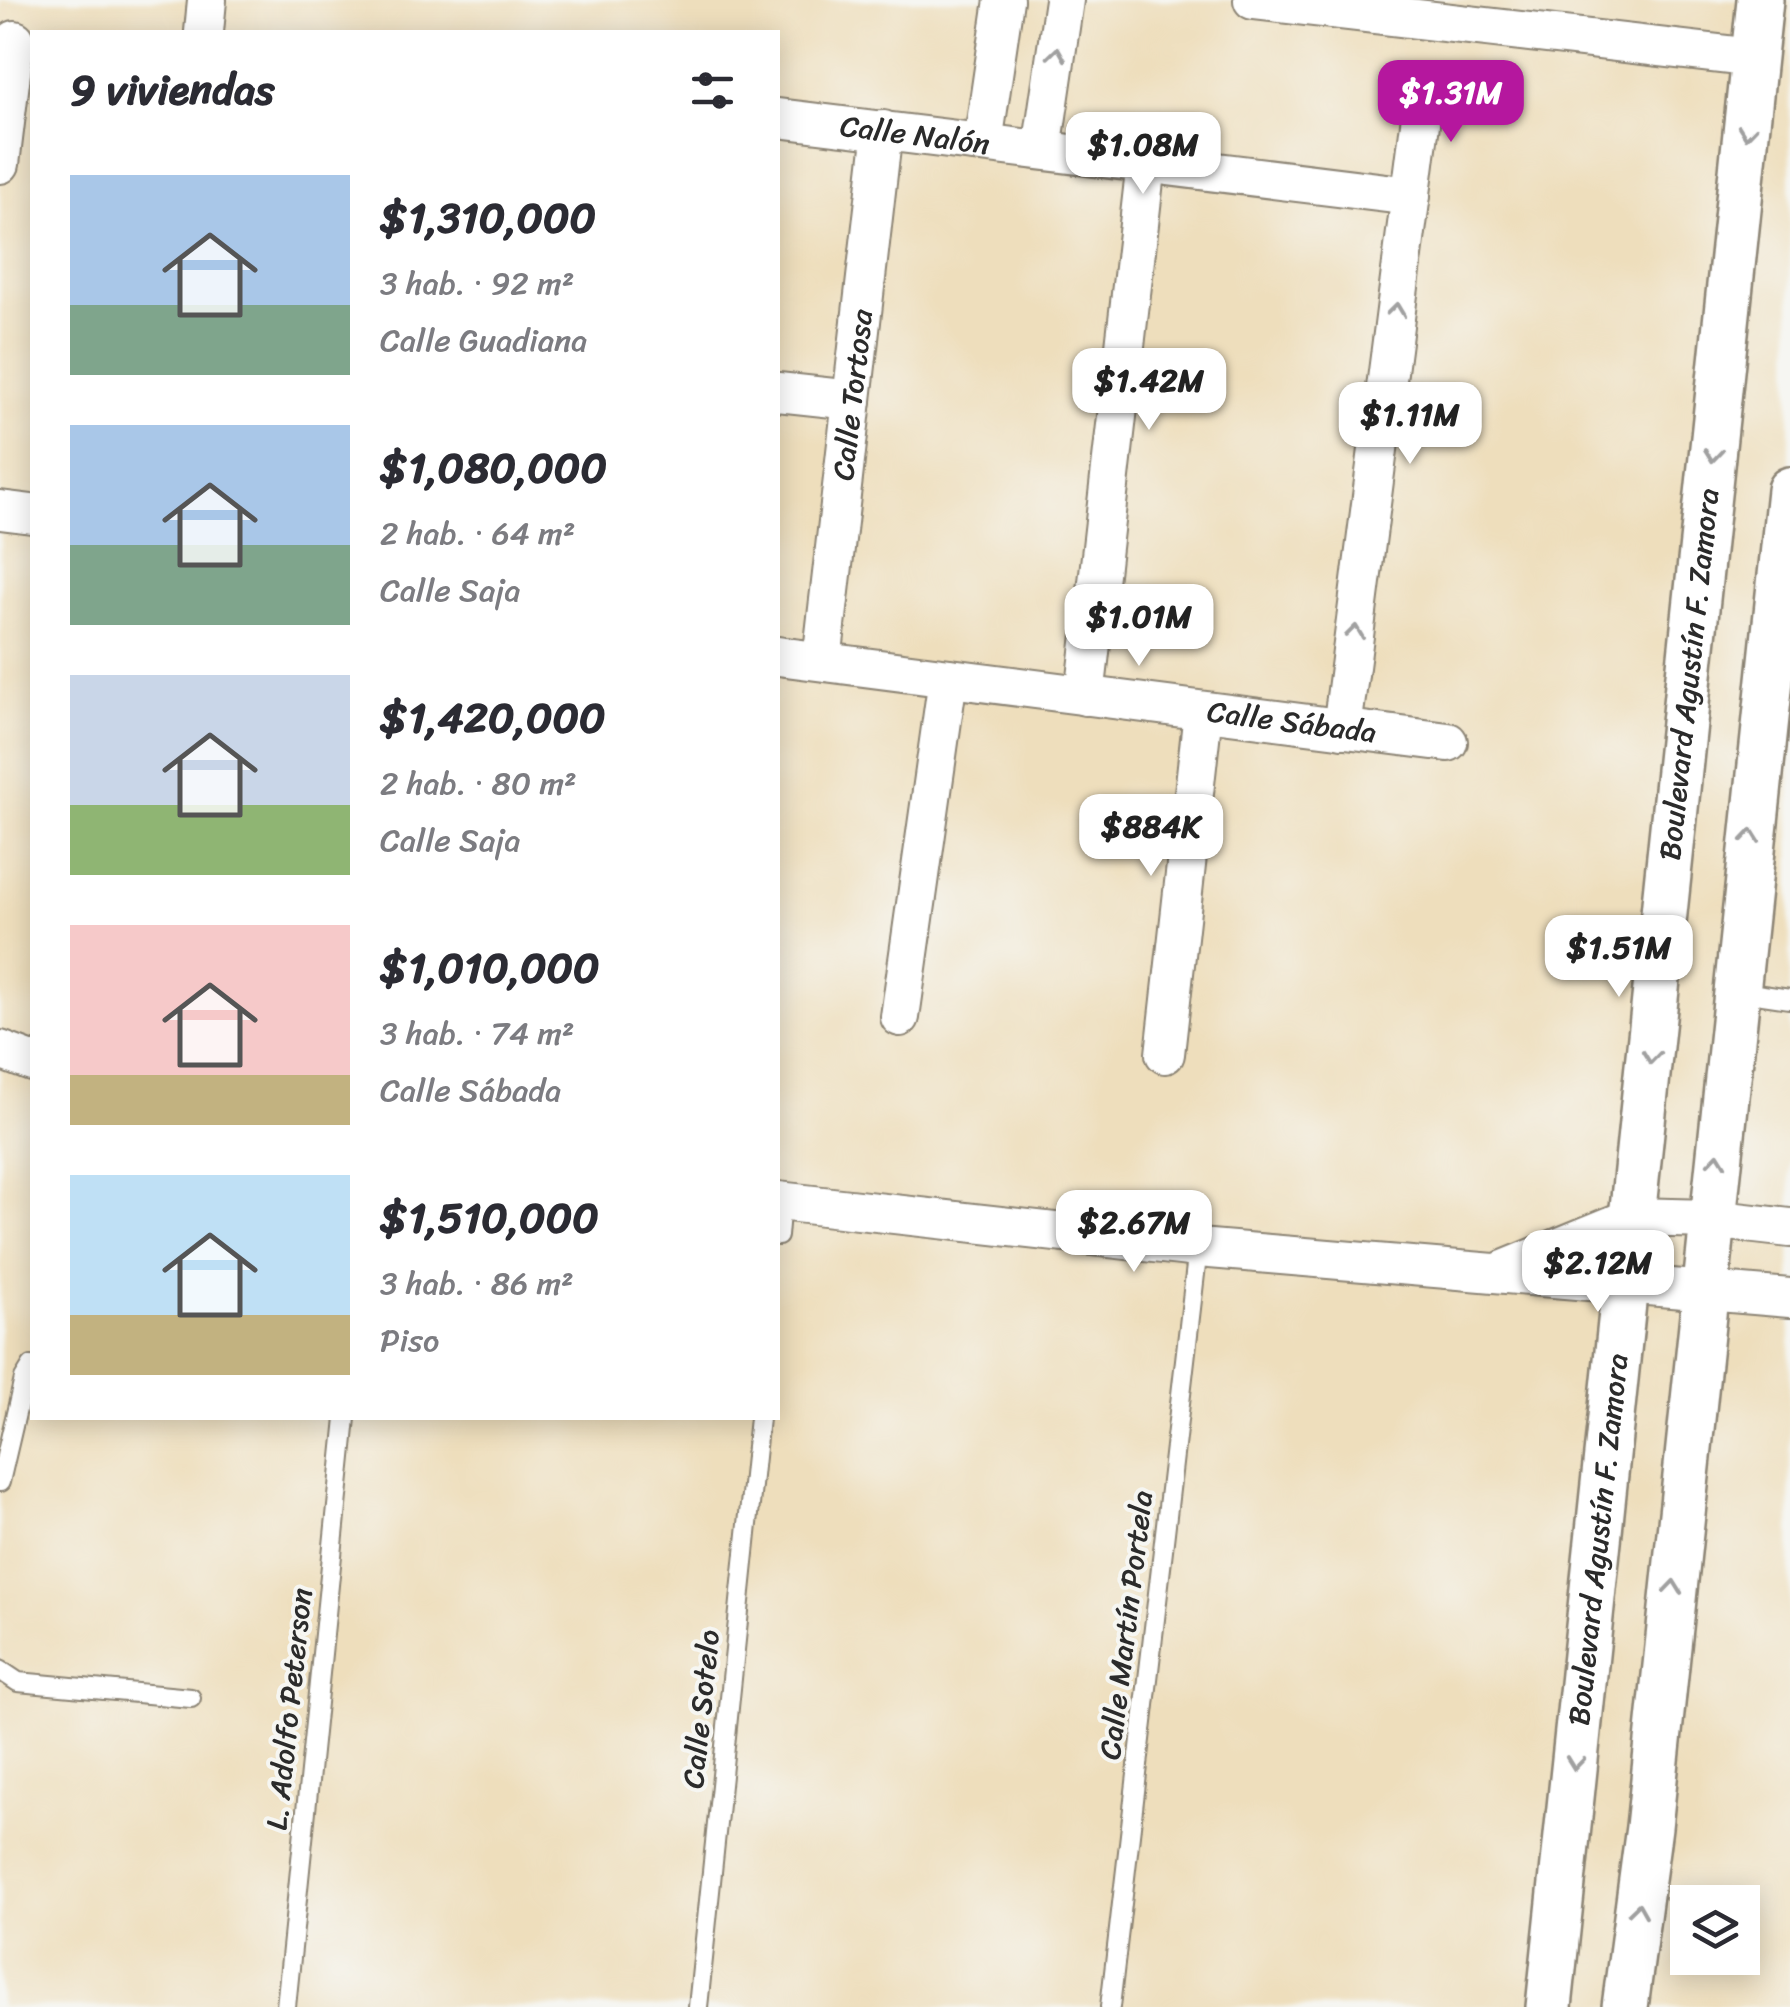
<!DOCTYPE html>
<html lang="es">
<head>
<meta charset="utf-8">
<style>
	:root { --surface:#fff; --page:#f7f7f7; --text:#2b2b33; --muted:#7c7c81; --accent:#b5179e }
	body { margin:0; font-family:Sriracha,sans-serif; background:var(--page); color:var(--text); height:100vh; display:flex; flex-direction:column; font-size:38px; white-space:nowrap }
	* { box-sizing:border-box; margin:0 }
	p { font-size:32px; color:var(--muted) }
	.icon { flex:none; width:55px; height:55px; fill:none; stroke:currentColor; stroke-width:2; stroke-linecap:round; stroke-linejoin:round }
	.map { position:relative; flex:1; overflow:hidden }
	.sheet { position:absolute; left:30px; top:30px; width:750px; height:1390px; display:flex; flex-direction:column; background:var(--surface); border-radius:0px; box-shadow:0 5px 25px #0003 }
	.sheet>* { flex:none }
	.buttons { position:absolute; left:1670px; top:1885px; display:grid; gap:20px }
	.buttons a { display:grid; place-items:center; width:90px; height:90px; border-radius:0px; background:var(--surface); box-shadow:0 5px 25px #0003; font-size:50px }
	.price { position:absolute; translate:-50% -85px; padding:0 22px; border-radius:20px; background:#fff; color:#222; font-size:32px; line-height:65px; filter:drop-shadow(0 2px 5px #0008) }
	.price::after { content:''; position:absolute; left:50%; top:60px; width:30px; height:22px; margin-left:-15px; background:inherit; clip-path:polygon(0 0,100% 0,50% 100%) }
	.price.selected { background:var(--accent); color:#fff }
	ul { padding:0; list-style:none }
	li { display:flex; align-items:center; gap:30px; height:250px; padding:0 40px }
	li span { display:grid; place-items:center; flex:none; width:280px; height:200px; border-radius:0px; color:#555 }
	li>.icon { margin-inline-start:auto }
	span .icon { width:120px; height:120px; fill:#fffc; stroke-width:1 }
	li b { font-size:42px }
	h2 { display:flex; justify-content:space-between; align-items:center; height:120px; padding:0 40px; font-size:42px }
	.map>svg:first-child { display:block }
</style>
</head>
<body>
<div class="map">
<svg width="1790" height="2007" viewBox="0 0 1790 2007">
	<rect width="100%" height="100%" fill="#f6f6f2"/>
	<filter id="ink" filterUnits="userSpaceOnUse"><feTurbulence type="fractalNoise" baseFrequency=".01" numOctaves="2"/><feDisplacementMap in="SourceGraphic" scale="20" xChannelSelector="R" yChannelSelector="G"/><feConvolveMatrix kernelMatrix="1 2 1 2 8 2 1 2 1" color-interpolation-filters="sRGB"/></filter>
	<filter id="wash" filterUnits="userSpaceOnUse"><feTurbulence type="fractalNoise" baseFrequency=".0048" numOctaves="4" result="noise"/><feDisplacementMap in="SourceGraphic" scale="40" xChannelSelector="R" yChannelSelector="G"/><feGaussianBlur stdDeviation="2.25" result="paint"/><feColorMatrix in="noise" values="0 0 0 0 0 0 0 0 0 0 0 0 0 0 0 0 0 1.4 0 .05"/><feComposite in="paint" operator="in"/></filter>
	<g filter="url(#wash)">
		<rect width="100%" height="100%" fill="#eedebc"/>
	</g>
	<g filter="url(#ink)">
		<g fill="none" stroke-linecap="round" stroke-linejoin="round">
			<defs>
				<path id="service" d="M1736 991 1790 999
					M778 1236 781 1201
					M0 1482 24 1379 32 1366
					M0 1670 18 1682 191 1698
					M286 2007 346 1418
					M698 2007 759 1418
					M1110 2007 1198 1248"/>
				<g id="minor">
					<path d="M1253 0 1754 58"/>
					<path d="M204 32 207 0"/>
					<path id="s1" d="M778 118 1411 196"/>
					<path d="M983 143 1004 0"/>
					<path d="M1042 150 1064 0"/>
					<path d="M0 164 15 40"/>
					<path d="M778 392 852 400"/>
					<path d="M0 510 32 514"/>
					<path id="s2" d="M778 656 1448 742"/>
					<path id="s3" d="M822 661 883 130"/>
					<path d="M1085 696 1146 163"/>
					<path d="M1342 729 1425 85"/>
					<path d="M900 1017 948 678"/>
					<path d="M0 1050 32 1062"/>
					<path d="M1165 1054 1203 712"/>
					<path d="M778 1201 1198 1248 1790 1298"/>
					<path d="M1504 1270 1633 1217 1711 1219 1790 1228"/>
				</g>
				<g id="tertiary">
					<path id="s4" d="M1549 2007 1760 0"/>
					<path d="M1625 2007 1649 1827 1790 490"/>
				</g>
			</defs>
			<use href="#service" stroke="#8c8474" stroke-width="22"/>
			<use href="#minor" stroke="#8c8474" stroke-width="42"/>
			<use href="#tertiary" stroke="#8c8474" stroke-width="50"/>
			<use href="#service" stroke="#fff" stroke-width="18"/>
			<use href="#minor" stroke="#fff" stroke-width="38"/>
			<use href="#tertiary" stroke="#fff" stroke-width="45"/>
		</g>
		<defs><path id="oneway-chevron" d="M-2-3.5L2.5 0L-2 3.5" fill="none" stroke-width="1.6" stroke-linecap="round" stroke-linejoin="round" transform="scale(2.5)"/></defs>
		<g stroke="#a0a0a0">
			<use href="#oneway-chevron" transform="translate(1057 54) rotate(-82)"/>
			<use href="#oneway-chevron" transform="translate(1747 132) rotate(96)"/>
			<use href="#oneway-chevron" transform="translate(1396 310) rotate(-83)"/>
			<use href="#oneway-chevron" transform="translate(1713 455) rotate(96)"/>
			<use href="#oneway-chevron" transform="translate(1355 632) rotate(-83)"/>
			<use href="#oneway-chevron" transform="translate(1751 836) rotate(-84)"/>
			<use href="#oneway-chevron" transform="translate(1651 1057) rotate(96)"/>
			<use href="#oneway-chevron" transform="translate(1717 1160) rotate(-84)"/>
			<use href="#oneway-chevron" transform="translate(1673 1587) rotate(-84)"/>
			<use href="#oneway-chevron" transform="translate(1575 1763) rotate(96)"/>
			<use href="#oneway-chevron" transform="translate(1638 1910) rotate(-82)"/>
		</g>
	</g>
	<g text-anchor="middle" stroke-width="8" stroke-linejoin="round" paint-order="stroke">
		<g font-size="30" fill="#2b2b2b" stroke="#f6f6f2">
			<text dy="10" stroke="none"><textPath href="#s1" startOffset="138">Calle Nalón</textPath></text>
			<text dy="10" stroke="none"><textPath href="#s3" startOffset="268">Calle Tortosa</textPath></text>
			<text dy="10" stroke="none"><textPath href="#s4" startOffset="1340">Boulevard Agustín F. Zamora</textPath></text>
			<text dy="10" stroke="none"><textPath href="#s2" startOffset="518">Calle Sábada</textPath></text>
			<text dy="10" stroke="none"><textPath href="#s4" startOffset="470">Boulevard Agustín F. Zamora</textPath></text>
			<text transform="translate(1126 1625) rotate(-83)" y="10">Calle Martín Portela</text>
			<text transform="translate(289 1709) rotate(-84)" y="10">L. Adolfo Peterson</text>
			<text transform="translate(701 1709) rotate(-84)" y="10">Calle Sotelo</text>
		</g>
	</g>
</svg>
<div class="buttons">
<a><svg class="icon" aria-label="layers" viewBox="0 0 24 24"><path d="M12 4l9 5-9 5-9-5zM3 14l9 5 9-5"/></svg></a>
</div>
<b class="price selected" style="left:1451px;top:145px">$1.31M</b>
<b class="price" style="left:1143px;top:197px">$1.08M</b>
<b class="price" style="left:1149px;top:433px">$1.42M</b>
<b class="price" style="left:1410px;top:467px">$1.11M</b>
<b class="price" style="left:1139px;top:669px">$1.01M</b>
<b class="price" style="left:1151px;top:879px">$884K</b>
<b class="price" style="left:1619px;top:1000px">$1.51M</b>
<b class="price" style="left:1134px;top:1275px">$2.67M</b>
<b class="price" style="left:1598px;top:1315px">$2.12M</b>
<section class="sheet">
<h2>9 viviendas<svg class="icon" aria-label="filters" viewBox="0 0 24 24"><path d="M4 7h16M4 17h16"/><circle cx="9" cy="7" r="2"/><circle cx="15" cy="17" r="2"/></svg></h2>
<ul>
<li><span style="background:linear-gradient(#a9c7e8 65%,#7fa58c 0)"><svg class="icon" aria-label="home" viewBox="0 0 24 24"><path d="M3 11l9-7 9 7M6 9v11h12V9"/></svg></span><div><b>$1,310,000</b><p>3 hab. · 92 m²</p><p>Calle Guadiana</p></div></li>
<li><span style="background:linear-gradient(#a9c7e8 60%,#7fa58c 0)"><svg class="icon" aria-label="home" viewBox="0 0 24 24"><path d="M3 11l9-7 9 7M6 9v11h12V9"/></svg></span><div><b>$1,080,000</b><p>2 hab. · 64 m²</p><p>Calle Saja</p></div></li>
<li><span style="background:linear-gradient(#c9d6e8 65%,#8fb573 0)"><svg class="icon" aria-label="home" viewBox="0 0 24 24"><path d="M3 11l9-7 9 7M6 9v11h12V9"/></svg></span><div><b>$1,420,000</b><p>2 hab. · 80 m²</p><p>Calle Saja</p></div></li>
<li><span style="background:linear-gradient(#f6c9c9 75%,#c2b280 0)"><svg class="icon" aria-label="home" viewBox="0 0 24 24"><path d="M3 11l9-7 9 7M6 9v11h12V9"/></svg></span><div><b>$1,010,000</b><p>3 hab. · 74 m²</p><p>Calle Sábada</p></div></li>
<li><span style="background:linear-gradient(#bfe0f5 70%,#c2b280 0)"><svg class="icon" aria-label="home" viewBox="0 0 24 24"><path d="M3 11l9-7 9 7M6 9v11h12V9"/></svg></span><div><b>$1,510,000</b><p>3 hab. · 86 m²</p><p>Piso</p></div></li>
</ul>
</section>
</div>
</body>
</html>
